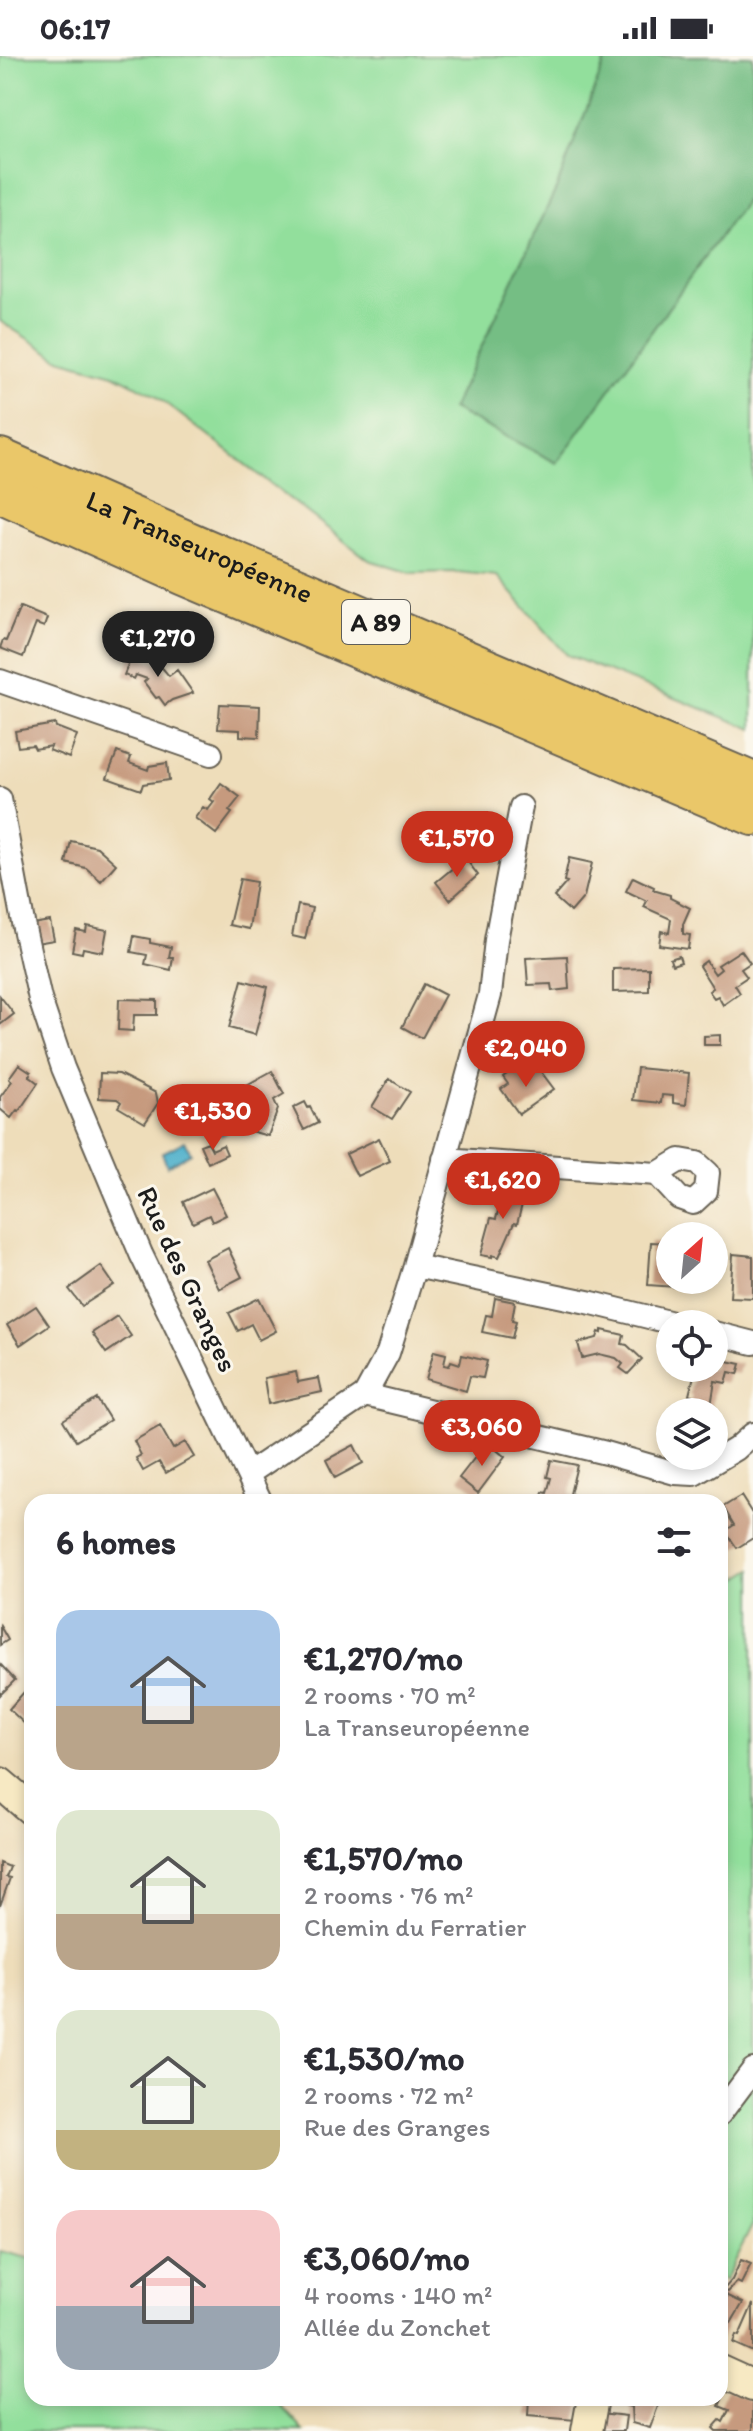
<!DOCTYPE html>
<html lang="en">
<head>
<meta charset="utf-8">
<style>
	:root { --surface:#fff; --page:#f2f2f3; --text:#2b2b33; --muted:#7c7c81; --accent:#c8321e }
	body { margin:0; font-family:Itim,sans-serif; background:var(--page); color:var(--text); height:100vh; display:flex; flex-direction:column; font-size:30px; white-space:nowrap }
	* { box-sizing:border-box; margin:0 }
	p { font-size:26px; color:var(--muted) }
	.icon { flex:none; width:44px; height:44px; fill:none; stroke:currentColor; stroke-width:2; stroke-linecap:round; stroke-linejoin:round }
	.map { position:relative; flex:1; overflow:hidden }
	.drawer { position:absolute; left:24px; top:1438px; width:704px; height:912px; display:flex; flex-direction:column; background:var(--surface); border-radius:24px; box-shadow:0 4px 12px #0003 }
	.drawer>* { flex:none }
	.needle { width:52px; rotate:27deg }
	.buttons { position:absolute; left:656px; top:1166px; display:grid; gap:16px }
	.buttons a { display:grid; place-items:center; width:72px; height:72px; border-radius:50%; background:var(--surface); box-shadow:0 4px 12px #0003; font-size:40px }
	.price { position:absolute; translate:-50% -68px; padding:0 18px; border-radius:28px; background:var(--accent); color:#fff; font-size:26px; line-height:52px; filter:drop-shadow(0 2px 4px #0008) }
	.price::after { content:''; position:absolute; left:50%; top:48px; width:24px; height:18px; margin-left:-12px; background:inherit; clip-path:polygon(0 0,100% 0,50% 100%) }
	.price.on { background:#222; color:#fff }
	ul { padding:0; list-style:none }
	li { display:flex; align-items:center; gap:24px; height:200px; padding:0 32px }
	li span { display:grid; place-items:center; flex:none; width:224px; height:160px; border-radius:24px; color:#555 }
	li>.icon { margin-inline-start:auto }
	span .icon { width:96px; height:96px; fill:#fffc; stroke-width:1 }
	li b { font-size:34px }
	h2 { display:flex; justify-content:space-between; align-items:center; height:96px; padding:0 32px; font-size:34px }
	.status { display:flex; justify-content:space-between; align-items:center; height:56px; padding:0 40px; background:var(--surface); direction:ltr }
	.status svg { height:22px; fill:currentColor }
	.map>svg:first-child { display:block }
</style>
</head>
<body>
<div class="status"><b>06:17</b><svg viewBox="0 0 49 12"><path d="M0 12V9h3v3zM5 12V6h3v6zM10 12V3h3v9zM15 12V0h3v12zM26 1h20v11H26zM47 4h2v5h-2z"/></svg></div>
<div class="map">
<svg width="753" height="2375" viewBox="0 0 753 2375">
	<rect width="100%" height="100%" fill="#fbf7ec"/>
	<filter id="ink" filterUnits="userSpaceOnUse"><feTurbulence type="fractalNoise" baseFrequency=".0125" numOctaves="2"/><feDisplacementMap in="SourceGraphic" scale="16" xChannelSelector="R" yChannelSelector="G"/><feConvolveMatrix kernelMatrix="1 2 1 2 8 2 1 2 1" color-interpolation-filters="sRGB"/></filter>
	<filter id="wash" filterUnits="userSpaceOnUse"><feTurbulence type="fractalNoise" baseFrequency=".006" numOctaves="4" result="noise"/><feDisplacementMap in="SourceGraphic" scale="32" xChannelSelector="R" yChannelSelector="G"/><feGaussianBlur stdDeviation="1.8" result="paint"/><feColorMatrix in="noise" values="0 0 0 0 0 0 0 0 0 0 0 0 0 0 0 0 0 1.4 0 .05"/><feComposite in="paint" operator="in"/></filter>
	<g filter="url(#wash)">
		<rect width="100%" height="100%" fill="#eeddba"/>
		<path fill="#92df9c" stroke="#577e5c" stroke-width="2" d="M0 0H753V673L567 599 497 520 457 516 411 517 369 504 155 339 114 318 60 303 0 265Z
			M753 1513V2168L724 2225 720 2223V1534Z
			M0 2195 32 2203V2342H274L304 2375H0Z"/>
		<path fill="#75be84" stroke="#486d50" stroke-width="2" d="M607 0H753V124L746 144 557 407 452 353 556 133Z"/>
		<path fill="#4bafca" stroke="#346673" stroke-width="2" d="M213 1051 226 1077 221 1079 219 1076 214 1078 203 1056Z
			M185 1085 191 1097 167 1110 162 1097Z"/>
		<g id="blocks">
			<path fill="#c69a7e" d="M20 551 47 562 44 571 36 568 23 601 0 592 3 584 6 585Z
				M133 597 159 608 169 620 177 614 193 637 172 644 165 649 159 641 156 642 144 626 147 623 136 619 134 623 124 619Z
				M220 648 260 650 259 681 240 680V674L218 673Z
				M55 668 56 671 77 679 69 702 49 694 51 690 35 693 33 689 18 691 15 675Z
				M117 696 131 701 129 707 148 714 149 710 167 707 169 724 143 728 141 734 107 722Z
				M221 727 240 741 229 755 232 757 216 778 195 762 203 751 208 754 214 746 210 743Z
				M71 785 97 791 116 808 101 825 86 812 66 807Z
				M465 802 478 819 450 844 436 826Z
				M569 802 592 807 584 841 571 856 554 841 567 826 564 825Z
				M633 821 654 831 653 834 670 839V842L690 852 683 868V878L690 879 688 893 659 889 661 875 669 877 671 863 644 851 647 845 626 835Z
				M240 823 256 826 249 873 229 869Z
				M298 849 312 852 305 883 292 880Z
				M50 865 54 884 36 887 32 868Z
				M87 870 107 874 103 896 83 892 82 897 72 895 76 874 86 876Z
				M134 880 150 883V887L171 891 169 901H173L171 914 145 908 147 899 131 896Z
				M741 894 750 907 741 913 747 921 735 929 740 937 723 949 718 940 714 942 709 935 713 932 699 910 706 905 715 918 721 913 718 909Z
				M567 900 569 933 552 935 551 928 528 929 526 902Z
				M679 900 681 906 672 909 670 903Z
				M649 912V935L613 936V913Z
				M242 924 268 931 255 979 229 972Z
				M424 928 445 939 422 982 402 971Z
				M0 940 14 958 0 969Z
				M119 943 157 944V959H134L133 975 118 974Z
				M720 979V989H704V980Z
				M19 1008 31 1016 29 1020 38 1027 19 1055 17 1054 11 1062 0 1053V1041L12 1025 9 1022Z
				M516 1011 524 1022 538 1012 554 1033 519 1058 501 1033 508 1028 503 1021Z
				M637 1012 689 1017 686 1049 673 1047V1040L662 1039 661 1047 633 1044Z
				M272 1015 284 1038 274 1044 278 1053 268 1080 247 1074 255 1050 245 1030Z
				M100 1017 119 1018 156 1037 158 1047 145 1067 118 1051 121 1046 117 1043 99 1042Z
				M389 1023 410 1036 392 1063 372 1051Z
				M305 1046 308 1052 310 1051 318 1067 304 1074 293 1052Z
				M379 1082 390 1105 357 1120 346 1098Z
				M208 1086 212 1094 223 1089 227 1098 208 1107 200 1089Z
				M499 1130 525 1137 517 1168 514 1167 499 1201 492 1199V1201L481 1199 491 1162 496 1163 501 1143 496 1142Z
				M212 1132 226 1159 212 1166 209 1159 193 1167 183 1146Z
				M651 1186 670 1187V1224H676V1231L648 1229Z
				M228 1192 242 1221 219 1233 205 1204Z
				M733 1198 753 1200V1242L730 1241Z
				M101 1210 114 1229 82 1250 69 1233Z
				M259 1242 276 1275 259 1284 251 1268 238 1275 229 1257Z
				M495 1242 515 1246 512 1264 516 1265 512 1282 482 1276 486 1259 492 1260Z
				M36 1250 49 1269 20 1289 7 1269Z
				M117 1260 131 1280 106 1297 92 1277Z
				M602 1274 624 1279 622 1288 627 1289 642 1303 628 1318 620 1312 623 1308 616 1302 599 1298 582 1302 578 1287 597 1282 599 1276 602 1277Z
				M434 1295 446 1298 444 1309 449 1310 451 1305 460 1308 462 1299 487 1305 483 1322 470 1320 466 1335 426 1323Z
				M714 1302 741 1308 738 1318 729 1316 726 1327 715 1325 710 1356 688 1355 692 1339H689L696 1312H714Z
				M296 1316 298 1326 319 1322 322 1336 268 1348 264 1322Z
				M97 1343 110 1364 76 1385 63 1364Z
				M160 1370 173 1393 185 1386 194 1401 166 1417 159 1406 143 1415 136 1402 141 1399 134 1385Z
				M487 1386 505 1401 478 1437 459 1422Z
				M354 1389 363 1407 335 1422 326 1404Z
				M551 1404 577 1409 570 1438 574 1439 573 1446H541L543 1436 547 1437 551 1422 547 1421Z
				M741 1440 753 1459V1482L737 1492 725 1475 734 1469 723 1451Z
				M0 1570 8 1584 0 1589Z
				M0 1608 15 1624 0 1639Z
				M25 1635 32 1642V1675L9 1653Z
				M0 1807 10 1811 6 1821 10 1822 0 1850Z
				M32 1867V1885L26 1883Z
				M741 2204 751 2208 741 2228 737 2226 728 2236 723 2234 732 2224Z
				M720 2236 743 2247 731 2267 728 2266 720 2285Z
				M753 2248V2296L733 2287 736 2279 739 2280Z
				M727 2333 753 2346V2375H716L713 2372 720 2364 723 2366 729 2354 719 2350Z
				M529 2342H582L576 2364 528 2360Z
				M631 2342H661L650 2372 632 2367 631 2351 621 2348 622 2346 630 2347Z
				M600 2357 626 2360 624 2375H598Z"/>
		</g>
	</g>
	<g filter="url(#ink)">
		<use href="#blocks" fill-opacity="0" stroke="#666053" stroke-width="2"/>
		<g fill="none" stroke-linecap="round" stroke-linejoin="round">
			<defs>
				<path id="street" d="M0 625 211 698
					M0 743 24 872 40 943 63 1012 141 1198 261 1446
					M444 1103 657 1118 680 1104 697 1107 708 1117 706 1135 693 1147 679 1142 657 1118
					M415 1210 592 1247 677 1268
					M714 1277 753 1287
					M365 1339 606 1397 675 1417 694 1418 736 1393 753 1378
					M248 1418 365 1339 388 1297 415 1210 490 939 496 884 521 751
					M720 2058 753 2014"/>
				<path id="secondary" d="M0 1727 32 1754
					M720 2315 753 2330
					M587 2375 593 2342"/>
				<g id="highway">
					<path id="s1" d="M0 403 195 489 753 727"/>
					<path d="M0 436 185 519 753 759"/>
				</g>
			</defs>
			<use href="#street" stroke="#666053" stroke-width="26"/>
			<use href="#secondary" stroke="#666053" stroke-width="34"/>
			<use href="#highway" stroke="#666053" stroke-width="44"/>
			<use href="#street" stroke="#fff" stroke-width="22"/>
			<use href="#secondary" stroke="#f7e9c3" stroke-width="30"/>
			<use href="#highway" stroke="#eac769" stroke-width="40"/>
		</g>
	</g>
	<g text-anchor="middle" stroke-width="6" stroke-linejoin="round" paint-order="stroke">
		<rect fill="#fbf7ec" stroke="#5f5e5a" stroke-width="2" x="342" y="544" width="68" height="44" rx="6"/>
		<g font-size="26" font-weight="bold" fill="#1c1c1c">
			<text x="376" y="575">A 89</text>
		</g>
		<g font-size="28" fill="#1c1c1c" stroke="#fbf7ec">
			<text dy="10" stroke="none"><textPath href="#s1" startOffset="218">La Transeuropéenne</textPath></text>
			<text transform="translate(188 1223) rotate(65)" y="10">Rue des Granges</text>
		</g>
	</g>
</svg>
<div class="buttons">
<a><svg class="needle" viewBox="-14 -14 28 28"><path d="M0-13l5 13h-10z" fill="#e53935"/><path d="M0 13l5-13h-10z" fill="#7c7c81"/></svg></a>
<a><svg class="icon" aria-label="locate" viewBox="0 0 24 24"><circle cx="12" cy="12" r="6"/><path d="M12 2v4M12 18v4M2 12h4M18 12h4"/></svg></a>
<a><svg class="icon" aria-label="layers" viewBox="0 0 24 24"><path d="M12 4l9 5-9 5-9-5zM3 14l9 5 9-5"/></svg></a>
</div>
<b class="price on" style="left:158px;top:623px">€1,270</b>
<b class="price" style="left:457px;top:823px">€1,570</b>
<b class="price" style="left:526px;top:1033px">€2,040</b>
<b class="price" style="left:213px;top:1096px">€1,530</b>
<b class="price" style="left:503px;top:1165px">€1,620</b>
<b class="price" style="left:482px;top:1412px">€3,060</b>
<section class="drawer">
<h2>6 homes<svg class="icon" aria-label="filters" viewBox="0 0 24 24"><path d="M4 7h16M4 17h16"/><circle cx="9" cy="7" r="2"/><circle cx="15" cy="17" r="2"/></svg></h2>
<ul>
<li><span style="background:linear-gradient(#a9c7e8 60%,#b9a48a 0)"><svg class="icon" aria-label="home" viewBox="0 0 24 24"><path d="M3 11l9-7 9 7M6 9v11h12V9"/></svg></span><div><b>€1,270/mo</b><p>2 rooms · 70 m²</p><p>La Transeuropéenne</p></div></li>
<li><span style="background:linear-gradient(#dfe7d0 65%,#b9a48a 0)"><svg class="icon" aria-label="home" viewBox="0 0 24 24"><path d="M3 11l9-7 9 7M6 9v11h12V9"/></svg></span><div><b>€1,570/mo</b><p>2 rooms · 76 m²</p><p>Chemin du Ferratier</p></div></li>
<li><span style="background:linear-gradient(#dfe7d0 75%,#c2b280 0)"><svg class="icon" aria-label="home" viewBox="0 0 24 24"><path d="M3 11l9-7 9 7M6 9v11h12V9"/></svg></span><div><b>€1,530/mo</b><p>2 rooms · 72 m²</p><p>Rue des Granges</p></div></li>
<li><span style="background:linear-gradient(#f6c9c9 60%,#9aa5b1 0)"><svg class="icon" aria-label="home" viewBox="0 0 24 24"><path d="M3 11l9-7 9 7M6 9v11h12V9"/></svg></span><div><b>€3,060/mo</b><p>4 rooms · 140 m²</p><p>Allée du Zonchet</p></div></li>
</ul>
</section>
</div>
</body>
</html>
